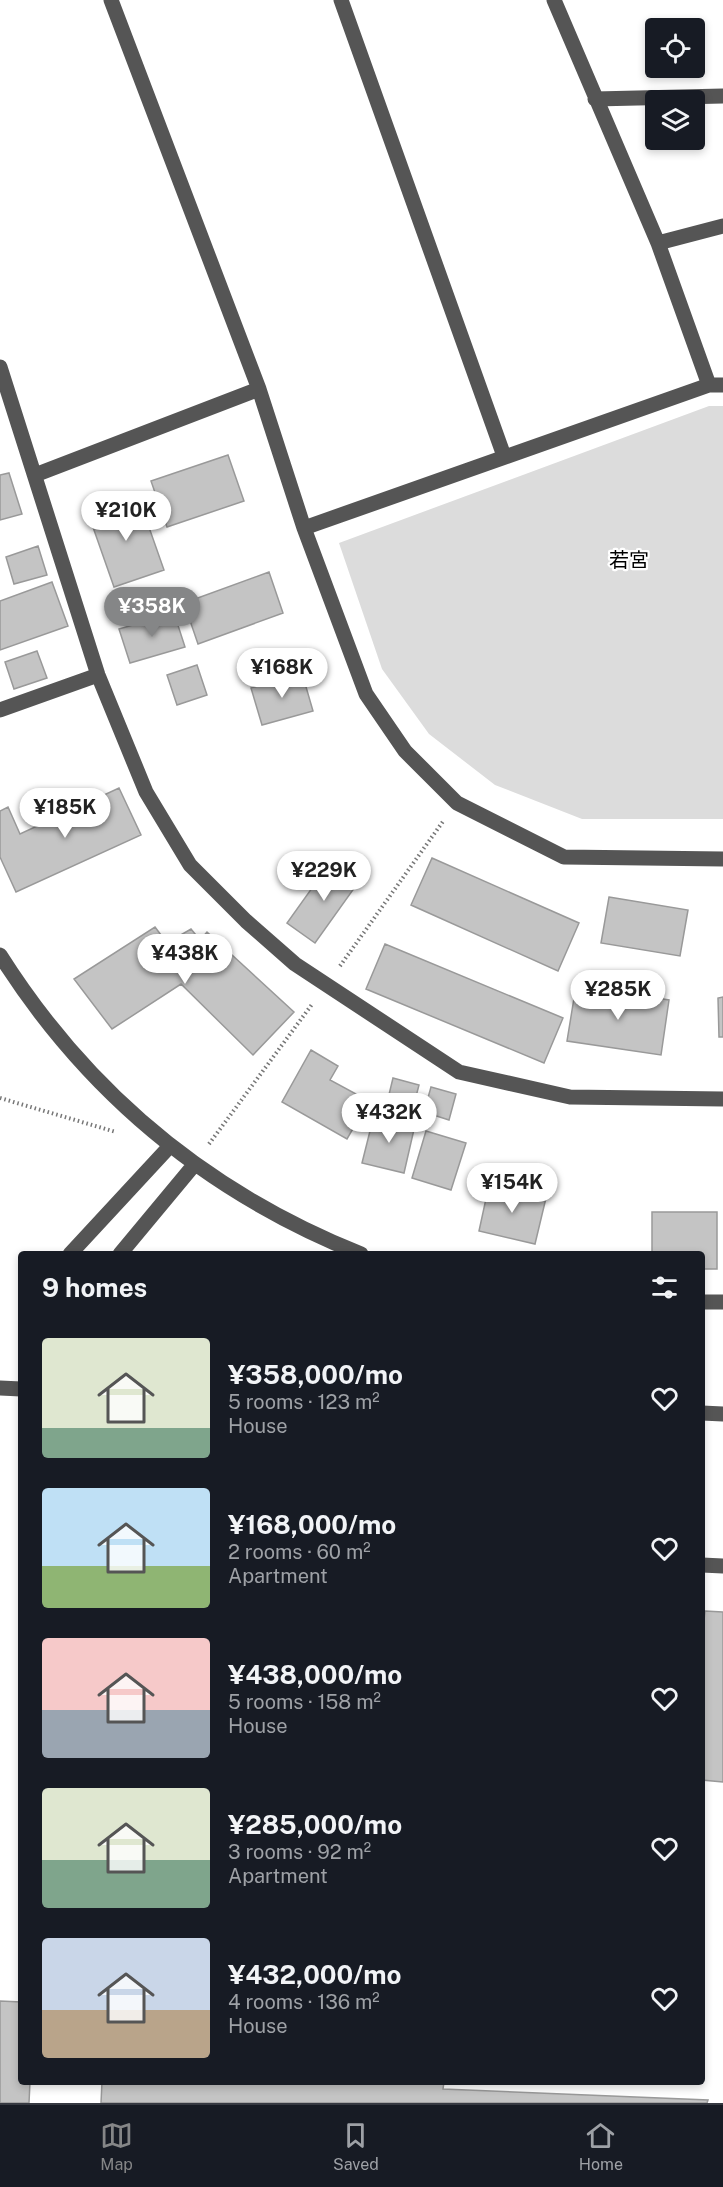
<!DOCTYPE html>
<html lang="en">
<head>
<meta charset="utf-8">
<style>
	:root { --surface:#171b24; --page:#242831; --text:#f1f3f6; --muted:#9ea1a6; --line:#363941; --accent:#858687 }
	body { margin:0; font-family:"Public Sans","Noto Sans JP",sans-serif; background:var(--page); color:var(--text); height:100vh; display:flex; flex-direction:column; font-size:22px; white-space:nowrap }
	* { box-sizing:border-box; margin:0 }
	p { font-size:20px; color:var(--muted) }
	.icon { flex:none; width:33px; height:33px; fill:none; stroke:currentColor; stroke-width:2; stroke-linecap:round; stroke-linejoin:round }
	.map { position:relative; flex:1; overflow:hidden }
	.side { position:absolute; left:18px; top:1251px; width:687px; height:834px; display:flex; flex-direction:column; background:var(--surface); border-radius:6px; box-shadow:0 3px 9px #0003 }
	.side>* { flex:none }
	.buttons { position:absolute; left:645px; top:18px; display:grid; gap:12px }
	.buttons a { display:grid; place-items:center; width:60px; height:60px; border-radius:6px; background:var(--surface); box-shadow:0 3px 9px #0003; font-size:30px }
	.price { position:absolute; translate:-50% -51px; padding:0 14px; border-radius:21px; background:#fff; color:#222; font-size:20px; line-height:39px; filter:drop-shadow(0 2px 3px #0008) }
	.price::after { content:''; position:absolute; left:50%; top:36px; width:18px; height:14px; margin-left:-9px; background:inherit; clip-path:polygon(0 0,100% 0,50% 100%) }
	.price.selected { background:var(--accent); color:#fff }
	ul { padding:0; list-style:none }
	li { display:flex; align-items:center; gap:18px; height:150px; padding:0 24px }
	li span { display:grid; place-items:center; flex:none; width:168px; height:120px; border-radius:6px; color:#555 }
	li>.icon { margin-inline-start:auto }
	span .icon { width:72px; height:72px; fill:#fffc; stroke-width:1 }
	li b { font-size:26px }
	h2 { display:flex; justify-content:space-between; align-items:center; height:72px; padding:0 24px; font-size:26px }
	.tabs { display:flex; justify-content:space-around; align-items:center; height:84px; border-top:2px solid var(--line); background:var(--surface); font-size:16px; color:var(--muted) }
	.tabs a { display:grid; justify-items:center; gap:3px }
	.tabs .selected { color:var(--accent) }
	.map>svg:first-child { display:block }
</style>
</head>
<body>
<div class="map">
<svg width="723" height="2103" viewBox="0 0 723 2103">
	<rect width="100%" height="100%" fill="#fff"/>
	<path fill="#dcdcdc" d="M709 406H723V819H582L495 785 429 734 382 669 339 543Z"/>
	<path fill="#c4c4c4" stroke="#999" stroke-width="1.5" d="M228 455 244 501 167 527 151 481Z
		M9 473 22 514 0 520V475Z
		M138 496 164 570 114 587 88 513Z
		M38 546 47 575 14 584 6 557Z
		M269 572 283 613 198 644 184 603Z
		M52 582 68 626 0 650V601Z
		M174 613 185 647 130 663 119 629Z
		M37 651 47 678 14 689 5 662Z
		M197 665 207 695 177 705 167 675Z
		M302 673 313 711 262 725 251 688Z
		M119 788 141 835 16 892 0 857V811L8 807 20 834Z
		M432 858 579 923 558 971 411 905Z
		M332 860 360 880 315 943 287 923Z
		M609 897 688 910 680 956 601 943Z
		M155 927 167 943 191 929 200 940 207 932 294 1012 253 1055 181 984 112 1029 74 979Z
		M385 944 563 1018 544 1063 366 989Z
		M576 986 669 1000 661 1055 567 1041Z
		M723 997V1037H719L718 998Z
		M311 1050 338 1066 330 1080 369 1101 347 1139 282 1102Z
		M393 1078 419 1085 412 1112 386 1107Z
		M431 1087 456 1094 449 1120 424 1112Z
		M374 1115 415 1125 404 1173 362 1163Z
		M426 1131 466 1143 451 1190 412 1178Z
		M489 1185 546 1198 535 1244 479 1231Z
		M652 1212H717V1269H702V1254H652Z
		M705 1611 723 1612V1782L702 1780V1638Z
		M0 2001 21 2002V2082H30L29 2103H0Z
		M102 2082H444L443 2089 708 2100 707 2103H101Z"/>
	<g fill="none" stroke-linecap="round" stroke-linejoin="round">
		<path stroke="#777" stroke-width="4" stroke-dasharray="1.5 3" stroke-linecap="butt" d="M340 966 444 820
			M0 1098 116 1132
			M209 1144 313 1003"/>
		<path stroke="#555" stroke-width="15" d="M111 0 259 389 304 528 366 694 405 751 457 803 564 857 723 859
			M341 0 504 456
			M554 0 658 243 709 385
			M595 99 723 96
			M658 243 723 226
			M0 367 98 675 146 792 190 865 246 921 295 964 459 1072 570 1097 723 1099
			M35 475 259 389
			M304 528 709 385H723
			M0 710 98 675
			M0 955C88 1094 208 1193 361 1254
			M70 1254 170 1146
			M120 1254 194 1165
			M702 1302H723
			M0 1388 21 1389
			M702 1413 723 1414
			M702 1565 723 1566"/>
	</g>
	<g text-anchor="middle" stroke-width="4.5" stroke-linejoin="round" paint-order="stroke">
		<g font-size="20" fill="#000" stroke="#fff">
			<text x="629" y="567">若宮</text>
		</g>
	</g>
</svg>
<div class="buttons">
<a><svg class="icon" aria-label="locate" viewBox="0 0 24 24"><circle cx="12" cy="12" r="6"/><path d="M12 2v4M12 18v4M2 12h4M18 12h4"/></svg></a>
<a><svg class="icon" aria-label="layers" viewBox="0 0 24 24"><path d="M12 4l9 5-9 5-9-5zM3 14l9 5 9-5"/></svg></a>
</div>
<b class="price" style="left:126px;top:542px">¥210K</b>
<b class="price selected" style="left:152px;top:638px">¥358K</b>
<b class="price" style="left:282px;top:699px">¥168K</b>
<b class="price" style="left:65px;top:839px">¥185K</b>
<b class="price" style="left:324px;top:902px">¥229K</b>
<b class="price" style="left:185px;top:985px">¥438K</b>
<b class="price" style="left:618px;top:1021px">¥285K</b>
<b class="price" style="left:389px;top:1144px">¥432K</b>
<b class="price" style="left:512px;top:1214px">¥154K</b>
<section class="side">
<h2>9 homes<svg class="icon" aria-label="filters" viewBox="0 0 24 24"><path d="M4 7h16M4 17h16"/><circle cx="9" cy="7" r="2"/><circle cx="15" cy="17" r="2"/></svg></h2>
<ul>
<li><span style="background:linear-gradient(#dfe7d0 75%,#7fa58c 0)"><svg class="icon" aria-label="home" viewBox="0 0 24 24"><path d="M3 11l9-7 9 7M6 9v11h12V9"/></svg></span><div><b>¥358,000/mo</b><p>5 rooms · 123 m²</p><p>House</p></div><svg class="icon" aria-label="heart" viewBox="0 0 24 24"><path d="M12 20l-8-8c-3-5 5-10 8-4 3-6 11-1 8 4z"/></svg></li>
<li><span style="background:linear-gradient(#bfe0f5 65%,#8fb573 0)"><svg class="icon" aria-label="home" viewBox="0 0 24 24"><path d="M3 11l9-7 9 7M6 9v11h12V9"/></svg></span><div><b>¥168,000/mo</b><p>2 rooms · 60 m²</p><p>Apartment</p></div><svg class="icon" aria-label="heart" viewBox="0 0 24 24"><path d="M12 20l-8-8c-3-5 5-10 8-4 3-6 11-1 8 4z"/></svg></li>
<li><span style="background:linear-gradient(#f6c9c9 60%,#9aa5b1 0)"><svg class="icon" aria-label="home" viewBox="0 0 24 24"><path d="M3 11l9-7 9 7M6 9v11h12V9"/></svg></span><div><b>¥438,000/mo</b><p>5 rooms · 158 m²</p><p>House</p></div><svg class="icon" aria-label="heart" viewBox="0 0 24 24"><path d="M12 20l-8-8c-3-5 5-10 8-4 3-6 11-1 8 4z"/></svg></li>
<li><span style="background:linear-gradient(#dfe7d0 60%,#7fa58c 0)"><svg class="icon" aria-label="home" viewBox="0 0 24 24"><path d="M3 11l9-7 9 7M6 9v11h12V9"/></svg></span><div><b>¥285,000/mo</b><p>3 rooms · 92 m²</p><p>Apartment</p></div><svg class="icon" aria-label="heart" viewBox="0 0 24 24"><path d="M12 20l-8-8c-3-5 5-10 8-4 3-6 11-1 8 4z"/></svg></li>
<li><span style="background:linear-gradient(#c9d6e8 60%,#b9a48a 0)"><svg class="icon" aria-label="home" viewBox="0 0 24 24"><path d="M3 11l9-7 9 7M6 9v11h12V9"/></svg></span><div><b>¥432,000/mo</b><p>4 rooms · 136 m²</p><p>House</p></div><svg class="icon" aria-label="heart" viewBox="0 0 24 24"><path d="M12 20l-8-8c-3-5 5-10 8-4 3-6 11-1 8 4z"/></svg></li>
</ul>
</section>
</div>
<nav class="tabs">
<a class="selected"><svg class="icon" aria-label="map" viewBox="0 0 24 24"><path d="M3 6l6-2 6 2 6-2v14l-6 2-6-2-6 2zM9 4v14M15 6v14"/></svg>Map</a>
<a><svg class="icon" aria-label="saved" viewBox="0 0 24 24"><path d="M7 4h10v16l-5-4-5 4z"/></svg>Saved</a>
<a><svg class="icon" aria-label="home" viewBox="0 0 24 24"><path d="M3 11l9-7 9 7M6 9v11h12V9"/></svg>Home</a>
</nav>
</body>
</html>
